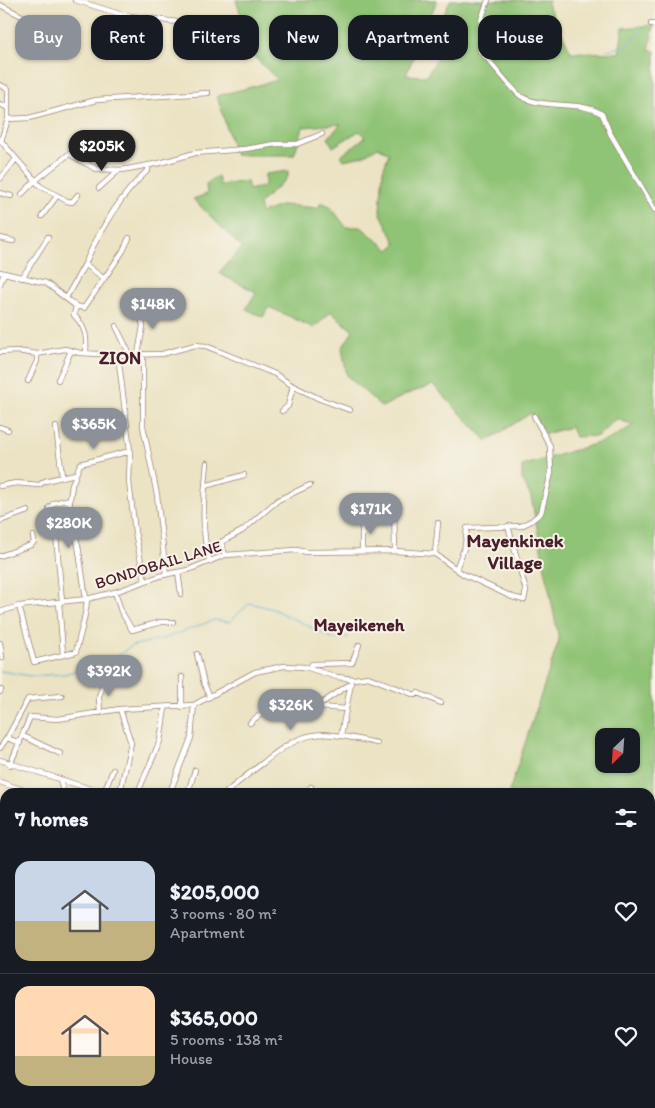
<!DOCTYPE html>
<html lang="en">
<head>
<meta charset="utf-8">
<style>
	:root { --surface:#171b24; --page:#242831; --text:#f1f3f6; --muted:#9ea1a6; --line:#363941; --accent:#8c9099 }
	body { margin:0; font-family:Itim,sans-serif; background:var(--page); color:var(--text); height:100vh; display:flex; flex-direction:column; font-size:19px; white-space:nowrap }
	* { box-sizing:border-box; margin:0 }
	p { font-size:16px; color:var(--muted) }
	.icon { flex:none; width:28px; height:28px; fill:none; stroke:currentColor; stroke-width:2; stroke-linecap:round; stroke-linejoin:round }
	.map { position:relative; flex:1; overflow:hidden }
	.panel { position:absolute; left:0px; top:788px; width:655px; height:321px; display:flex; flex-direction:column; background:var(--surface); border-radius:15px 15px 0 0; box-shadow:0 1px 4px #0004 }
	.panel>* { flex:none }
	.banner { position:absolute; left:15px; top:15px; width:625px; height:45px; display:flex; gap:10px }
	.needle { width:32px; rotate:205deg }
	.fabs { position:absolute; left:595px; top:728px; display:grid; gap:10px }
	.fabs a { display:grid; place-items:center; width:45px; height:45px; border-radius:10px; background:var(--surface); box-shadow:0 1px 4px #0004; font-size:25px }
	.price { position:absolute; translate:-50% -42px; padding:0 11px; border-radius:18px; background:var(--accent); color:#fff; font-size:16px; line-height:32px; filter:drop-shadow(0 1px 2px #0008) }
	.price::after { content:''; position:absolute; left:50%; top:30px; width:15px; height:11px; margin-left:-8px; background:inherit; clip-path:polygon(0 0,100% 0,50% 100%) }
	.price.active { background:#222; color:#fff }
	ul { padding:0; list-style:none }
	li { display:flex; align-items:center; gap:15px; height:125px; padding:0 15px }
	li+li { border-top:1px solid var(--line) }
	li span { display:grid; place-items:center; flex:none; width:140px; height:100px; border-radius:15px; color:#555 }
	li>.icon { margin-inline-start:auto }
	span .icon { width:60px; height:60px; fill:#fffc; stroke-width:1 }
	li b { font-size:21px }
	h2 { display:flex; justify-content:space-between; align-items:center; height:60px; padding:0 15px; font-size:21px }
	.tag { padding:0 18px; border-radius:15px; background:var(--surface); box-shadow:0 1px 4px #0004; font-size:18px; line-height:45px }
	.tag.active { background:var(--accent); color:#fff }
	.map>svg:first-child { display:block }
</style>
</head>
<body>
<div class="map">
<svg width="655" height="1108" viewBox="0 0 655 1108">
	<rect width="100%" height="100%" fill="#f7f3e8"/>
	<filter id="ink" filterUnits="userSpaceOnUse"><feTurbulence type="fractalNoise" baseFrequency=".02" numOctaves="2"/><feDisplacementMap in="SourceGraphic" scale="10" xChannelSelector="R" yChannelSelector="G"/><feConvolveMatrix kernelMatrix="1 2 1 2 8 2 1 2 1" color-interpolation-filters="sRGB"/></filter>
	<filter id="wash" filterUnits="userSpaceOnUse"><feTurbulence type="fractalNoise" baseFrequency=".0096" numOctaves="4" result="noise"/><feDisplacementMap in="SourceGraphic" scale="20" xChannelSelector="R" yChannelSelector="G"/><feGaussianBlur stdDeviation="1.12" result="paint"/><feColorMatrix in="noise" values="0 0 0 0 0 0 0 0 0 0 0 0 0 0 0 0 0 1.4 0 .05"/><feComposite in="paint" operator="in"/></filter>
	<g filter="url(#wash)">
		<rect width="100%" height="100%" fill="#ebe3c3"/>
		<path fill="#8fc374" stroke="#6c7150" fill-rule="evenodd" d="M236 0H437L406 75 426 76 457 28 442 19 450 0H549L548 5 571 52 619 53 623 28 654 25 649 50 655 51V1108H415L416 1104H650V792H509L559 640 531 497 522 479V466L608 440 634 425 616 419 598 436 575 437 571 427 545 434 531 413 487 441 433 385 407 394 382 407 347 376 342 348 353 331 331 312 314 328 269 307 263 317 246 309 256 292 218 273 242 248 193 199 207 194 206 184 218 176 220 185 247 181 249 190 265 186V174L288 171V177L259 204 261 213 283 205 318 208 321 202 330 206 346 227H361L389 250 396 244 380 212 383 170 389 153 378 147 363 156 344 160 341 156 365 137 359 131 333 147 328 138 341 124 303 127 294 155H235L217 96 278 80 242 45 246 30ZM604 736H631V764H604Z"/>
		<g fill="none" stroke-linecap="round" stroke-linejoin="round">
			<path stroke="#59acd5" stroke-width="1" d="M607 50 626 46 643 29
				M0 671 30 676 65 674 118 656 131 646 166 638 214 620 229 622 250 603 273 609 335 639 349 637"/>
		</g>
	</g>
	<g filter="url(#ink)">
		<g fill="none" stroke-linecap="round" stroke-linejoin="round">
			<defs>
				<path id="minor" d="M75 0 123 15 185 23 200 28
					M488 0 481 20 480 51C490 60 515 94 522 97 547 110 581 100 602 114L610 133 655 210
					M0 5 34 22
					M651 24H655
					M0 85 8 89V108
					M0 104 8 108V119L1 141 40 186 67 201 72 202 78 195
					M8 119 29 118 96 100 208 93
					M0 179 16 159
					M99 188 119 170
					M0 193 11 196
					M22 194 35 181 69 154 96 169 122 170 160 163 195 153 245 149 276 144H297L322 134
					M42 216 57 196
					M0 238 13 241
					M0 272 46 283 76 306 84 308 123 251 129 238
					M22 278 48 237
					M103 278 85 264C100 229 120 196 148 170L149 165
					M0 284 4 273
					M66 298 85 264
					M76 306 74 315C86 328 87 336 86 353
					M138 307 143 326 138 354
					M116 326 130 355
					M0 352 17 351 37 354 65 349 80 353 118 355 162 354 195 345 206 346 275 374 293 386 320 399 350 410
					M143 354V426L157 495 166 575
					M118 355 130 451 129 482 135 532 145 581
					M58 380 71 351
					M28 381 37 361V354
					M282 411 288 406 293 386
					M0 427 8 430
					M56 427 62 476
					M207 463C204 495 200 532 210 562
					M0 486 16 483 39 485 45 481 75 474
					M205 486 244 475
					M70 499 69 513 78 545 86 599
					M394 506 395 551
					M0 521 28 511
					M362 551V516L374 514
					M435 554 438 523
					M225 555 221 542 242 531 278 500 310 485
					M0 556 31 545 34 542 33 536
					M456 569 465 546 467 528 521 526 531 521 541 513 551 473 550 446 534 416
					M178 572 181 594
					M115 592 121 611 132 630 161 622H173
					M62 601 56 535 51 524 49 508 54 503 70 499 72 485 80 464 130 451
					M59 602 63 654
					M19 606 34 662 76 652C80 633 86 618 87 599
					M0 612 19 606 87 599 115 592 163 575 188 570 225 555 296 550 307 552 395 551 435 554 463 574 512 597 524 600 526 591 508 526
					M0 643 2 658
					M197 654 204 684 210 697
					M310 668 312 664 352 663 359 645
					M182 677V707
					M0 692 1 690
					M316 707 350 684
					M120 709 131 743 120 792
					M100 713 99 697 104 680
					M250 723C270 701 319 707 346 709
					M23 736 61 754
					M341 736 351 683
					M7 738 28 699 62 696
					M0 748 7 738 20 743
					M0 760 100 792
					M10 765 30 717 58 719 120 709 194 705 255 672 284 666 305 667 337 677 354 679 368 677 415 695 418 693 441 703
					M60 779 63 792
					M0 782 29 792
					M104 792 113 770
					M138 792 160 741 165 708
					M170 792 191 738 194 705
					M188 792 195 770
					M227 792C238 782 251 772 263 763 309 725 322 732 377 743
					M307 792 311 787
					M0 806 5 807
					M0 847 5 846
					M0 907 5 905
					M1 933 5 949
					M0 992 5 989
					M0 995 5 1005
					M0 1095 5 1092
					M152 1104 153 1108
					M99 1108 113 1104
					M202 1108 206 1104
					M270 1108V1104"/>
			</defs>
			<use href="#minor" stroke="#9a8177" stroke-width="6"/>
			<use href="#minor" stroke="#fff" stroke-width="4.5"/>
		</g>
	</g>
	<g text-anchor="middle" stroke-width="4" stroke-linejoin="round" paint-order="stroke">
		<g font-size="16" fill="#4a1f2b" stroke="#f7f3e8">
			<text transform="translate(158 564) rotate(-17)" y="6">BONDOBAIL LANE</text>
		</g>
		<g font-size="18" font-weight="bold" fill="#4a1f2b" stroke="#f7f3e8">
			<text x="120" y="364">ZION</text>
			<text x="359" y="631">Mayeikeneh</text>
		</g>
		<g font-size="19" font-weight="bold" fill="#4a1f2b" stroke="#f7f3e8">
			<text x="515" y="547">Mayenkinek<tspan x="515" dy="22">Village</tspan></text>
		</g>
	</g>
</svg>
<div class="fabs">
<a><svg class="needle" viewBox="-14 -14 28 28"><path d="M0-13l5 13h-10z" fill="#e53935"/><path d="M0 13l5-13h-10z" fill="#9ea1a6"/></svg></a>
</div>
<b class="price active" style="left:102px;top:172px">$205K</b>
<b class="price" style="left:153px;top:330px">$148K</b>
<b class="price" style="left:94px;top:450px">$365K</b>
<b class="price" style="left:371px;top:535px">$171K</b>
<b class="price" style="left:69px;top:549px">$280K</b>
<b class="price" style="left:109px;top:697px">$392K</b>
<b class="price" style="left:291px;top:731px">$326K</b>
<div class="banner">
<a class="tag active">Buy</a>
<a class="tag">Rent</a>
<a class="tag">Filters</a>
<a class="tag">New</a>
<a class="tag">Apartment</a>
<a class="tag">House</a>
</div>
<section class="panel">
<h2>7 homes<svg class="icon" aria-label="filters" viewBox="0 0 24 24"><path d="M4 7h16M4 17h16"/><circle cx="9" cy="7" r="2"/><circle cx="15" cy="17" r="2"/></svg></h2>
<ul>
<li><span style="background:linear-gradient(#c9d6e8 60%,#c2b280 0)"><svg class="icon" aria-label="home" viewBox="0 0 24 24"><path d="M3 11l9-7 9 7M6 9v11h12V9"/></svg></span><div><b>$205,000</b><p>3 rooms · 80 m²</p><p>Apartment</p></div><svg class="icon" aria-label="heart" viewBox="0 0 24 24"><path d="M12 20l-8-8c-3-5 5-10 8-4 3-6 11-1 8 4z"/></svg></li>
<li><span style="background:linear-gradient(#ffd9b3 70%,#c2b280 0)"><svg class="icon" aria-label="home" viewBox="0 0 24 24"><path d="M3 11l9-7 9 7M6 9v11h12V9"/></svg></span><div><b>$365,000</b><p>5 rooms · 138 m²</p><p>House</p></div><svg class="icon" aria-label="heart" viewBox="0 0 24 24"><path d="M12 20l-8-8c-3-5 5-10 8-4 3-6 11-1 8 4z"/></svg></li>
</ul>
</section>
</div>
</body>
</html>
